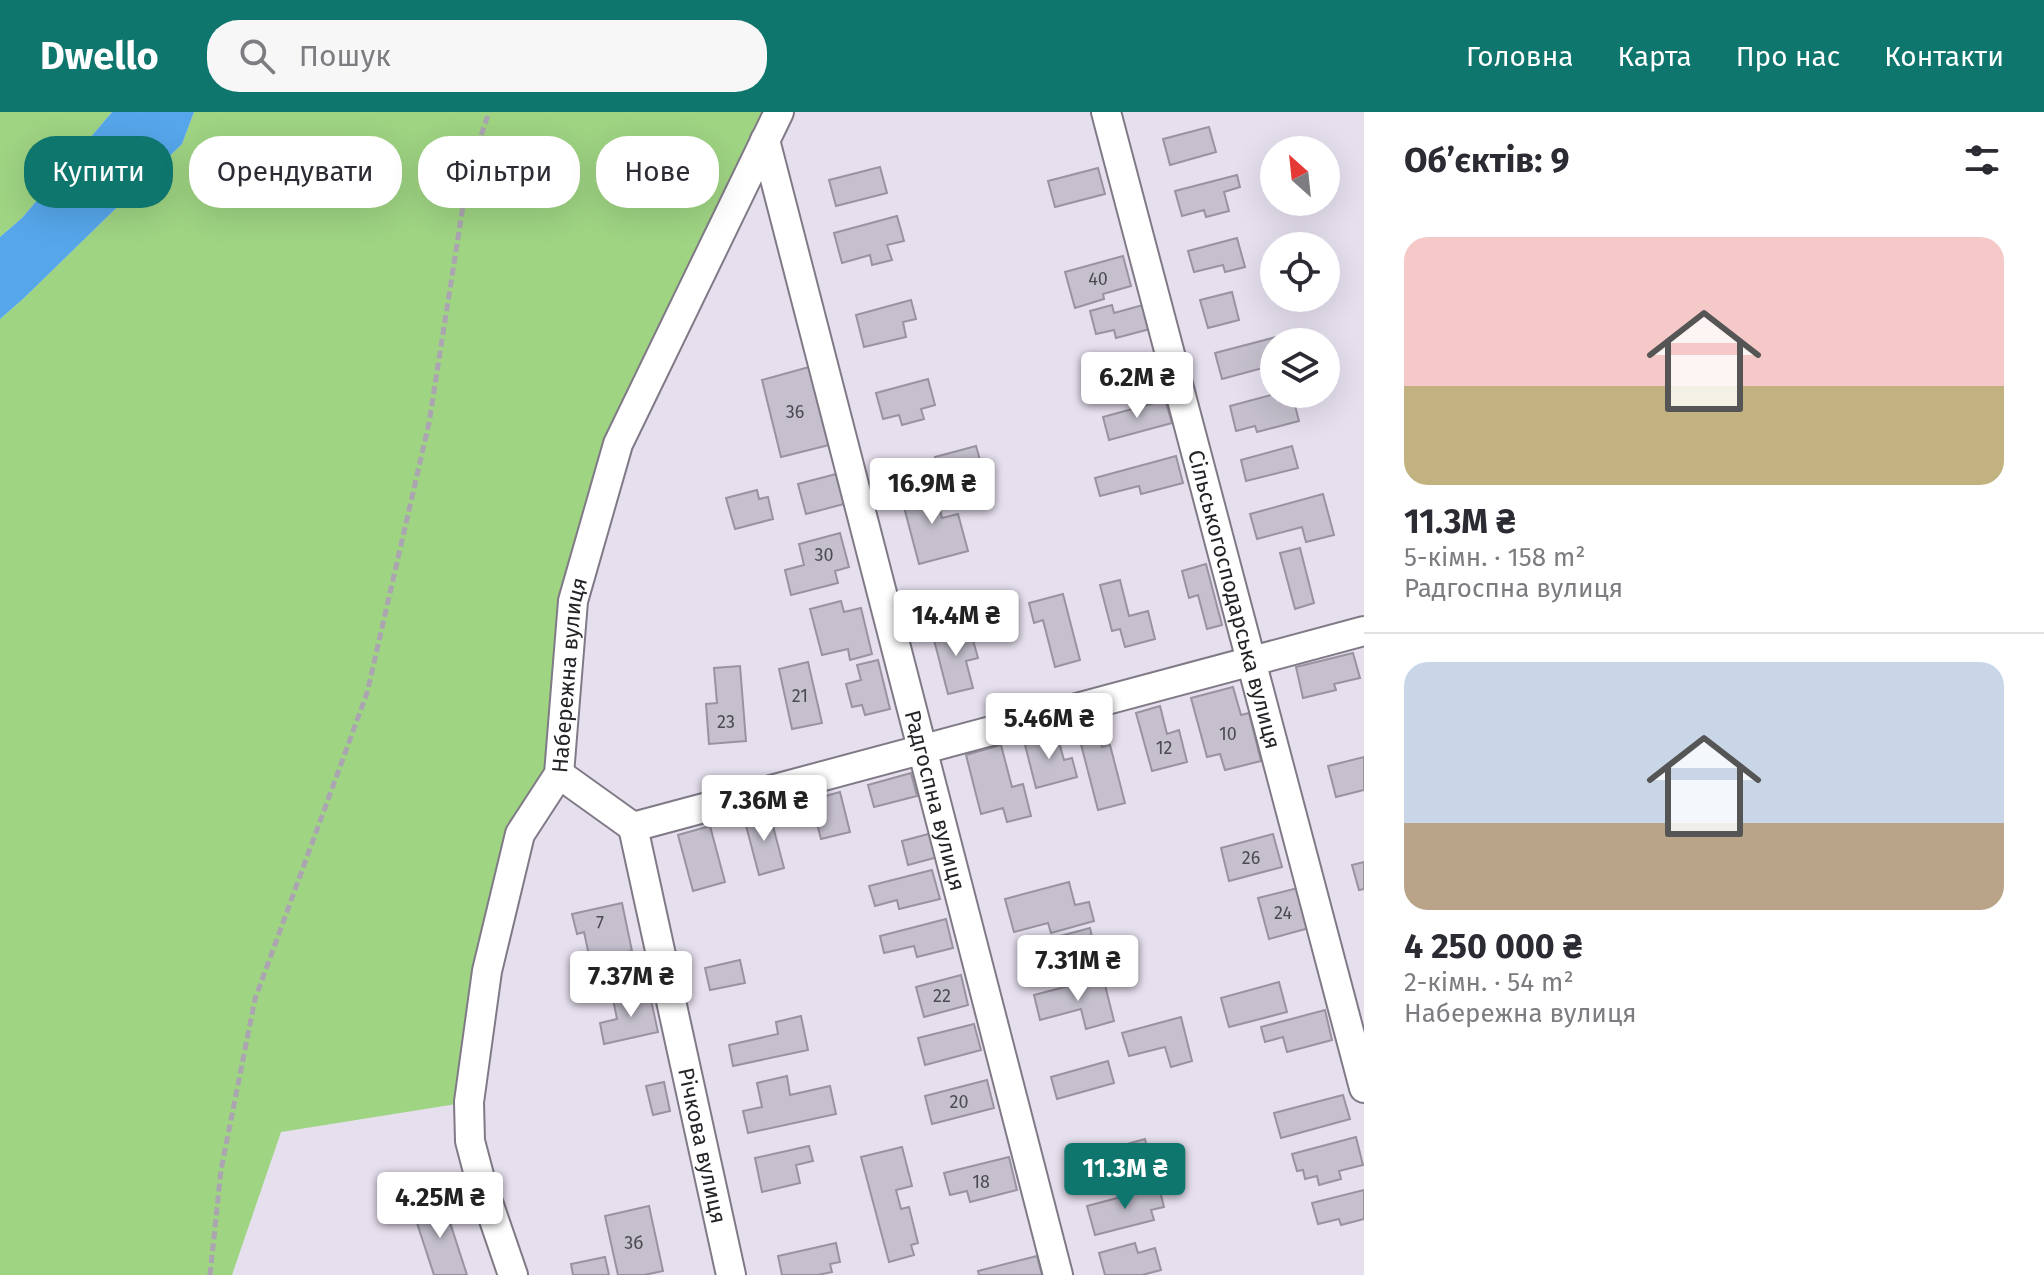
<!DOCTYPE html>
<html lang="uk">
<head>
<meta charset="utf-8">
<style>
	:root { --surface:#fff; --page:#f7f7f7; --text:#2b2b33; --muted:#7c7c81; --line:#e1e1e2; --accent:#0f766e }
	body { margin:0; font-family:"Fira Sans",sans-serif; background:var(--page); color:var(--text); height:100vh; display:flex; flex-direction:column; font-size:30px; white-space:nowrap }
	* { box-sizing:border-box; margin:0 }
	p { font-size:26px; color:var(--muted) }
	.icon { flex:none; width:44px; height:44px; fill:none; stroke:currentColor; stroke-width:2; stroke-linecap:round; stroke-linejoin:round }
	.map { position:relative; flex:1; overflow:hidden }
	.drawer { display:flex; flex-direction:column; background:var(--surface); width:680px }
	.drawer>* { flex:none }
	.guide { position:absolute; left:24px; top:24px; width:760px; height:72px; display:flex; gap:16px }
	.needle { width:52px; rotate:333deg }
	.buttons { position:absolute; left:1260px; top:24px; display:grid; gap:16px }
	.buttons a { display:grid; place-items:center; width:80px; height:80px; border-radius:50%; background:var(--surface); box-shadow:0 8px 32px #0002; font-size:40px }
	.price { position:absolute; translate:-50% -68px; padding:0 18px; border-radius:8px; background:#fff; color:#222; font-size:26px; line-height:52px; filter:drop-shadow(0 2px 4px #0008) }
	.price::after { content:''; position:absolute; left:50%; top:48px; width:24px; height:18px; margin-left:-12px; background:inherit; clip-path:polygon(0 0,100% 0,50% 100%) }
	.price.current { background:var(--accent); color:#fff }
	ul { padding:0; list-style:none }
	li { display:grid; align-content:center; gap:16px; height:424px; padding:0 40px }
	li+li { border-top:2px solid var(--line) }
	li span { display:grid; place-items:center; height:248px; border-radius:24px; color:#555 }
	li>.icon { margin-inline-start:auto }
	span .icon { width:144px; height:144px; fill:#fffc; stroke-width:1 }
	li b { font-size:34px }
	h2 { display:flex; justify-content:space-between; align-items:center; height:96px; padding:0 40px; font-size:34px }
	.chip { padding:0 28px; border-radius:32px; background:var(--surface); box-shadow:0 8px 32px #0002; font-size:28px; line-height:72px }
	.chip.current { background:var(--accent); color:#fff }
	header { display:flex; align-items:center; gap:48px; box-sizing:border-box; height:112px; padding:0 40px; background:var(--accent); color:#fff }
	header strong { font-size:38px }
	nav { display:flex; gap:44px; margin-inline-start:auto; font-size:28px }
	.search { width:560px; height:72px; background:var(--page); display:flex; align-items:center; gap:20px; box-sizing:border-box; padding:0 28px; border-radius:32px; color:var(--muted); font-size:30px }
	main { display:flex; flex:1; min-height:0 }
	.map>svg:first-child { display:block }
</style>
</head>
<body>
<header>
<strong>Dwello</strong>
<div class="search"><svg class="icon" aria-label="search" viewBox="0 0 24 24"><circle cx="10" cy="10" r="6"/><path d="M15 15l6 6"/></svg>Пошук</div>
<nav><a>Головна</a><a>Карта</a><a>Про нас</a><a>Контакти</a></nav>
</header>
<main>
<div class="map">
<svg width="1364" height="1163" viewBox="0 0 1364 1163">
	<rect width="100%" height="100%" fill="#e6dfee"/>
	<path fill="#9fd483" d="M0 0H112L22 106 0 125Z
		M194 0H779L618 332 573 489 559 662 520 723 469 990 281 1020 232 1163H0V207L24 186 182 32Z"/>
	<path fill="#56a6ea" d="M112 0H194L182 32 24 186 0 207V125L22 106Z"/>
	<path fill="#c6c0ce" stroke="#9993a0" stroke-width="2" d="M1209 15 1216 40 1170 53 1163 27Z
		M880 55 887 81 836 94 829 68Z
		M1098 56 1105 82 1055 95 1048 69Z
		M1237 63 1240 75 1224 80 1229 99 1206 105 1204 98 1182 104 1175 79Z
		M897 104 904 129 887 133 892 148 872 153 870 143 842 151 834 121Z
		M1237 126 1245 155 1225 160 1223 153 1194 160 1188 139Z
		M1123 144 1131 174 1103 182 1104 187 1075 196 1065 160Z
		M1232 180 1239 208 1208 216 1200 188Z
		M911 188 916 207 903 210 906 225 864 235 856 203Z
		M1112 193 1114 201 1143 193 1150 217 1116 226 1114 218 1096 222 1090 199Z
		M1284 223 1285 230H1274V253L1222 267 1215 241Z
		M1154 242 1160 263 1101 279 1098 266 1121 260 1119 251Z
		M809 255 829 333 781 345 762 268Z
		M928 267 935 293 921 297 924 307 902 313 899 303 883 307 876 281Z
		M1275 282H1292L1299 309 1257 320 1255 314 1236 319 1230 294Z
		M1165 288 1172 311 1109 328 1103 305Z
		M976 334 982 355 940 366 935 345Z
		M1292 334 1298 356 1246 369 1241 348Z
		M1176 344 1183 371 1141 382 1139 374 1100 384 1095 366Z
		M836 362 844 392 806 402 798 372Z
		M933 371 942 406 958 402 968 439 919 452 900 380Z
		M757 378 759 387 768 385 773 407 735 417 726 386Z
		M1323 382 1334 423 1306 430 1302 415 1257 427 1250 402Z
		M840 421 849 455 835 459 838 471 791 483 785 458 804 453 799 432Z
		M1300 436 1314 491 1295 497 1280 441Z
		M1206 452 1222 513 1207 517 1198 483 1189 486 1182 459Z
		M1120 468 1129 504 1148 499 1155 527 1125 535 1120 517 1112 519 1100 473Z
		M1063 482 1080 548 1055 555 1043 508 1034 511 1029 491Z
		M841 489 844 500 861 496 872 542 850 548 848 537 822 543 810 497Z
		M969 514 978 546 966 549 973 576 948 582 933 524Z
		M1353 541 1360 566 1334 572 1336 578 1303 586 1296 555Z
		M878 548 890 597 865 603 862 593 852 595 846 572 861 568 857 553Z
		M808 550 822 611 792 617 779 557Z
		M740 554 746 629 709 632 706 592 717 591 714 556Z
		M1233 575 1241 603 1249 601 1261 649 1225 658 1220 642 1207 645 1191 586Z
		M1160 594 1167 622 1179 618 1187 650 1152 659 1136 601Z
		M1096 612 1102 635 1110 633 1125 691 1098 698 1077 617Z
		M1056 620 1064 648 1072 646 1077 665 1036 676 1024 629Z
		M1001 633 1012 675 1023 672 1031 704 1007 710 1003 696 981 702 966 643Z
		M1364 645V678L1336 685 1328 654Z
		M911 661 917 684 874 695 868 673Z
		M840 680 850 720 821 727 811 688Z
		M769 699 784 756 759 763 744 706Z
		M710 714 725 770 693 779 678 723Z
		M932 721 938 745 908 753 902 729Z
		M1273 722 1282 755 1229 769 1221 736Z
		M1364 750V777L1359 778 1352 753Z
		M932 758 940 787 899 797 897 788 875 794 869 774Z
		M1069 770 1075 793 1089 790 1094 809 1051 821 1048 811 1014 820 1005 787Z
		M1298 776 1309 816 1269 827 1258 786Z
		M622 791 632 839 590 848 584 820 577 822 572 802Z
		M946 807 953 836 917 845 914 834 884 841 880 824Z
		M1090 816 1096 842 1026 861 1019 835Z
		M740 848 745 871 710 878 705 856Z
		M961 863 968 893 924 905 916 875Z
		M1103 865 1114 909 1086 917 1081 897 1040 908 1034 883Z
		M1279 870 1287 900 1229 915 1221 886Z
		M649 879 658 920 604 932 600 911 617 907 613 887Z
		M1325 898 1332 928 1287 940 1283 925 1265 930 1261 915Z
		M801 904 808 938 733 954 729 933 778 922 776 910Z
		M1181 905 1192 949 1171 955 1165 935 1129 944 1122 921Z
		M974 912 981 938 925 953 918 926Z
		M1108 949 1114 971 1057 987 1051 965Z
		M787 964 790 983 830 974 836 1002 748 1021 743 999 762 995 757 971Z
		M987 968 994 996 932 1012 925 984Z
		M664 970 670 999 653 1003 646 974Z
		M1343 983 1350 1007 1281 1026 1274 1001Z
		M1356 1025 1363 1053 1339 1059 1341 1067 1319 1073 1317 1064 1305 1067 1303 1058 1297 1059 1292 1042Z
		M1145 1027 1155 1068 1133 1074 1130 1063 1088 1074 1080 1045Z
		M809 1034 813 1049 796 1053 800 1071 762 1080 755 1046Z
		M902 1035 912 1074 896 1078 901 1097 909 1095 918 1131 911 1133 914 1143 889 1150 861 1045Z
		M1009 1045 1017 1078 970 1090 967 1079 950 1083 944 1061Z
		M1159 1075 1164 1095 1151 1098 1154 1108 1095 1123 1087 1094Z
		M1364 1078V1107L1341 1113 1339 1107 1318 1112 1312 1091Z
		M443 1089 467 1163H434L413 1099Z
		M649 1094 663 1159 644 1163H618L605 1104Z
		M836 1131 840 1150 830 1152 832 1160 818 1163H782L778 1144Z
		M1135 1131 1138 1141 1155 1136 1161 1158 1142 1163H1105L1099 1141Z
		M1037 1144 1042 1163H979L978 1159Z
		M605 1145 609 1163H573L571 1152Z"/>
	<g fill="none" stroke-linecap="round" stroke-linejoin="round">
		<defs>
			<g id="street">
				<path id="s1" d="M1106 0 1364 976"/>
				<path id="s2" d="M765 28 1058 1163"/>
				<path d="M559 662 633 715"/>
				<path d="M633 715 1364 519"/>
				<path id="s3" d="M633 715 731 1163"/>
				<path id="s4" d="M513 1163 480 1067 470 1029 469 990 487 859 520 722 559 662 573 489 618 332 779 0"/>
			</g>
		</defs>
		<use href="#street" stroke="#807a87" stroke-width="32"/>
		<path stroke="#aba5b1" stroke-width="5" stroke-dasharray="8 4" stroke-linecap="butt" d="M210 1163 221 1058 255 887 367 581 429 311 468 62 489 0"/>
		<use href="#street" stroke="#fff" stroke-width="28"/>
	</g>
	<g text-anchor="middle" stroke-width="8" stroke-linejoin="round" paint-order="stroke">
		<g font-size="18" fill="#4d4a52">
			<text x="1098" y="173">40</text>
			<text x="795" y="306">36</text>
			<text x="824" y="449">30</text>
			<text x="800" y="590">21</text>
			<text x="726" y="616">23</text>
			<text x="1228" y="628">10</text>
			<text x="1164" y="642">12</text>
			<text x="1251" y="752">26</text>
			<text x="1283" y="807">24</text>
			<text x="600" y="817">7</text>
			<text x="942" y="890">22</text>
			<text x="959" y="996">20</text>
			<text x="981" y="1076">18</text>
			<text x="634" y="1137">3б</text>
		</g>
		<g font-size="22" fill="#252328" stroke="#e6dfee">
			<text dy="8" stroke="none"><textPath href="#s1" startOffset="504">Сільськогосподарська вулиця</textPath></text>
			<text dy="8" stroke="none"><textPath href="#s4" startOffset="624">Набережна вулиця</textPath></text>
			<text dy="8" stroke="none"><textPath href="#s2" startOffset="682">Радгоспна вулиця</textPath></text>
			<text dy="8" stroke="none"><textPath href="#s3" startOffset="326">Річкова вулиця</textPath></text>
		</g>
	</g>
</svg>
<div class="buttons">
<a><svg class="needle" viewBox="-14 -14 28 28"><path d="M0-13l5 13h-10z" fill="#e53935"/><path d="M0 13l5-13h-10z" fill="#7c7c81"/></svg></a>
<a><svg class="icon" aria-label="locate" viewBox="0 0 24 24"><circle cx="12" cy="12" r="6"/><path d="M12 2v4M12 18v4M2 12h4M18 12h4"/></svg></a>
<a><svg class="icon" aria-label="layers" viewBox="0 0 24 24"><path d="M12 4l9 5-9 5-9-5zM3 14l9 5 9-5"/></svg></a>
</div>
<b class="price" style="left:1137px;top:308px">6.2M ₴</b>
<b class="price" style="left:932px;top:414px">16.9M ₴</b>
<b class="price" style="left:956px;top:546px">14.4M ₴</b>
<b class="price" style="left:1049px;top:649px">5.46M ₴</b>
<b class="price" style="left:764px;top:731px">7.36M ₴</b>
<b class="price" style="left:1078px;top:891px">7.31M ₴</b>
<b class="price" style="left:631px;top:907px">7.37M ₴</b>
<b class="price current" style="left:1125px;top:1099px">11.3M ₴</b>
<b class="price" style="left:440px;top:1128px">4.25M ₴</b>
<div class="guide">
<a class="chip current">Купити</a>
<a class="chip">Орендувати</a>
<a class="chip">Фільтри</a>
<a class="chip">Нове</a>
</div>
</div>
<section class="drawer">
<h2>Об’єктів: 9<svg class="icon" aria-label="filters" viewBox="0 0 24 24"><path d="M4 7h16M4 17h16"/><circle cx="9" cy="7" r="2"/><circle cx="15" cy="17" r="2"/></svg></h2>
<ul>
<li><span style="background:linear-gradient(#f6c9c9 60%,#c2b280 0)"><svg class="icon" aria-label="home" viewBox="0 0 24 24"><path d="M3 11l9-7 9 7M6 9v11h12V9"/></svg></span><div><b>11.3M ₴</b><p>5-кімн. · 158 m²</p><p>Радгоспна вулиця</p></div></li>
<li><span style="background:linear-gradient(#c9d6e8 65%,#b9a48a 0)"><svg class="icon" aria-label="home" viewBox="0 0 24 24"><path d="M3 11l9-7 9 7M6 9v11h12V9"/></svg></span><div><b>4 250 000 ₴</b><p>2-кімн. · 54 m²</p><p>Набережна вулиця</p></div></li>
</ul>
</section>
</main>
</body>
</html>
